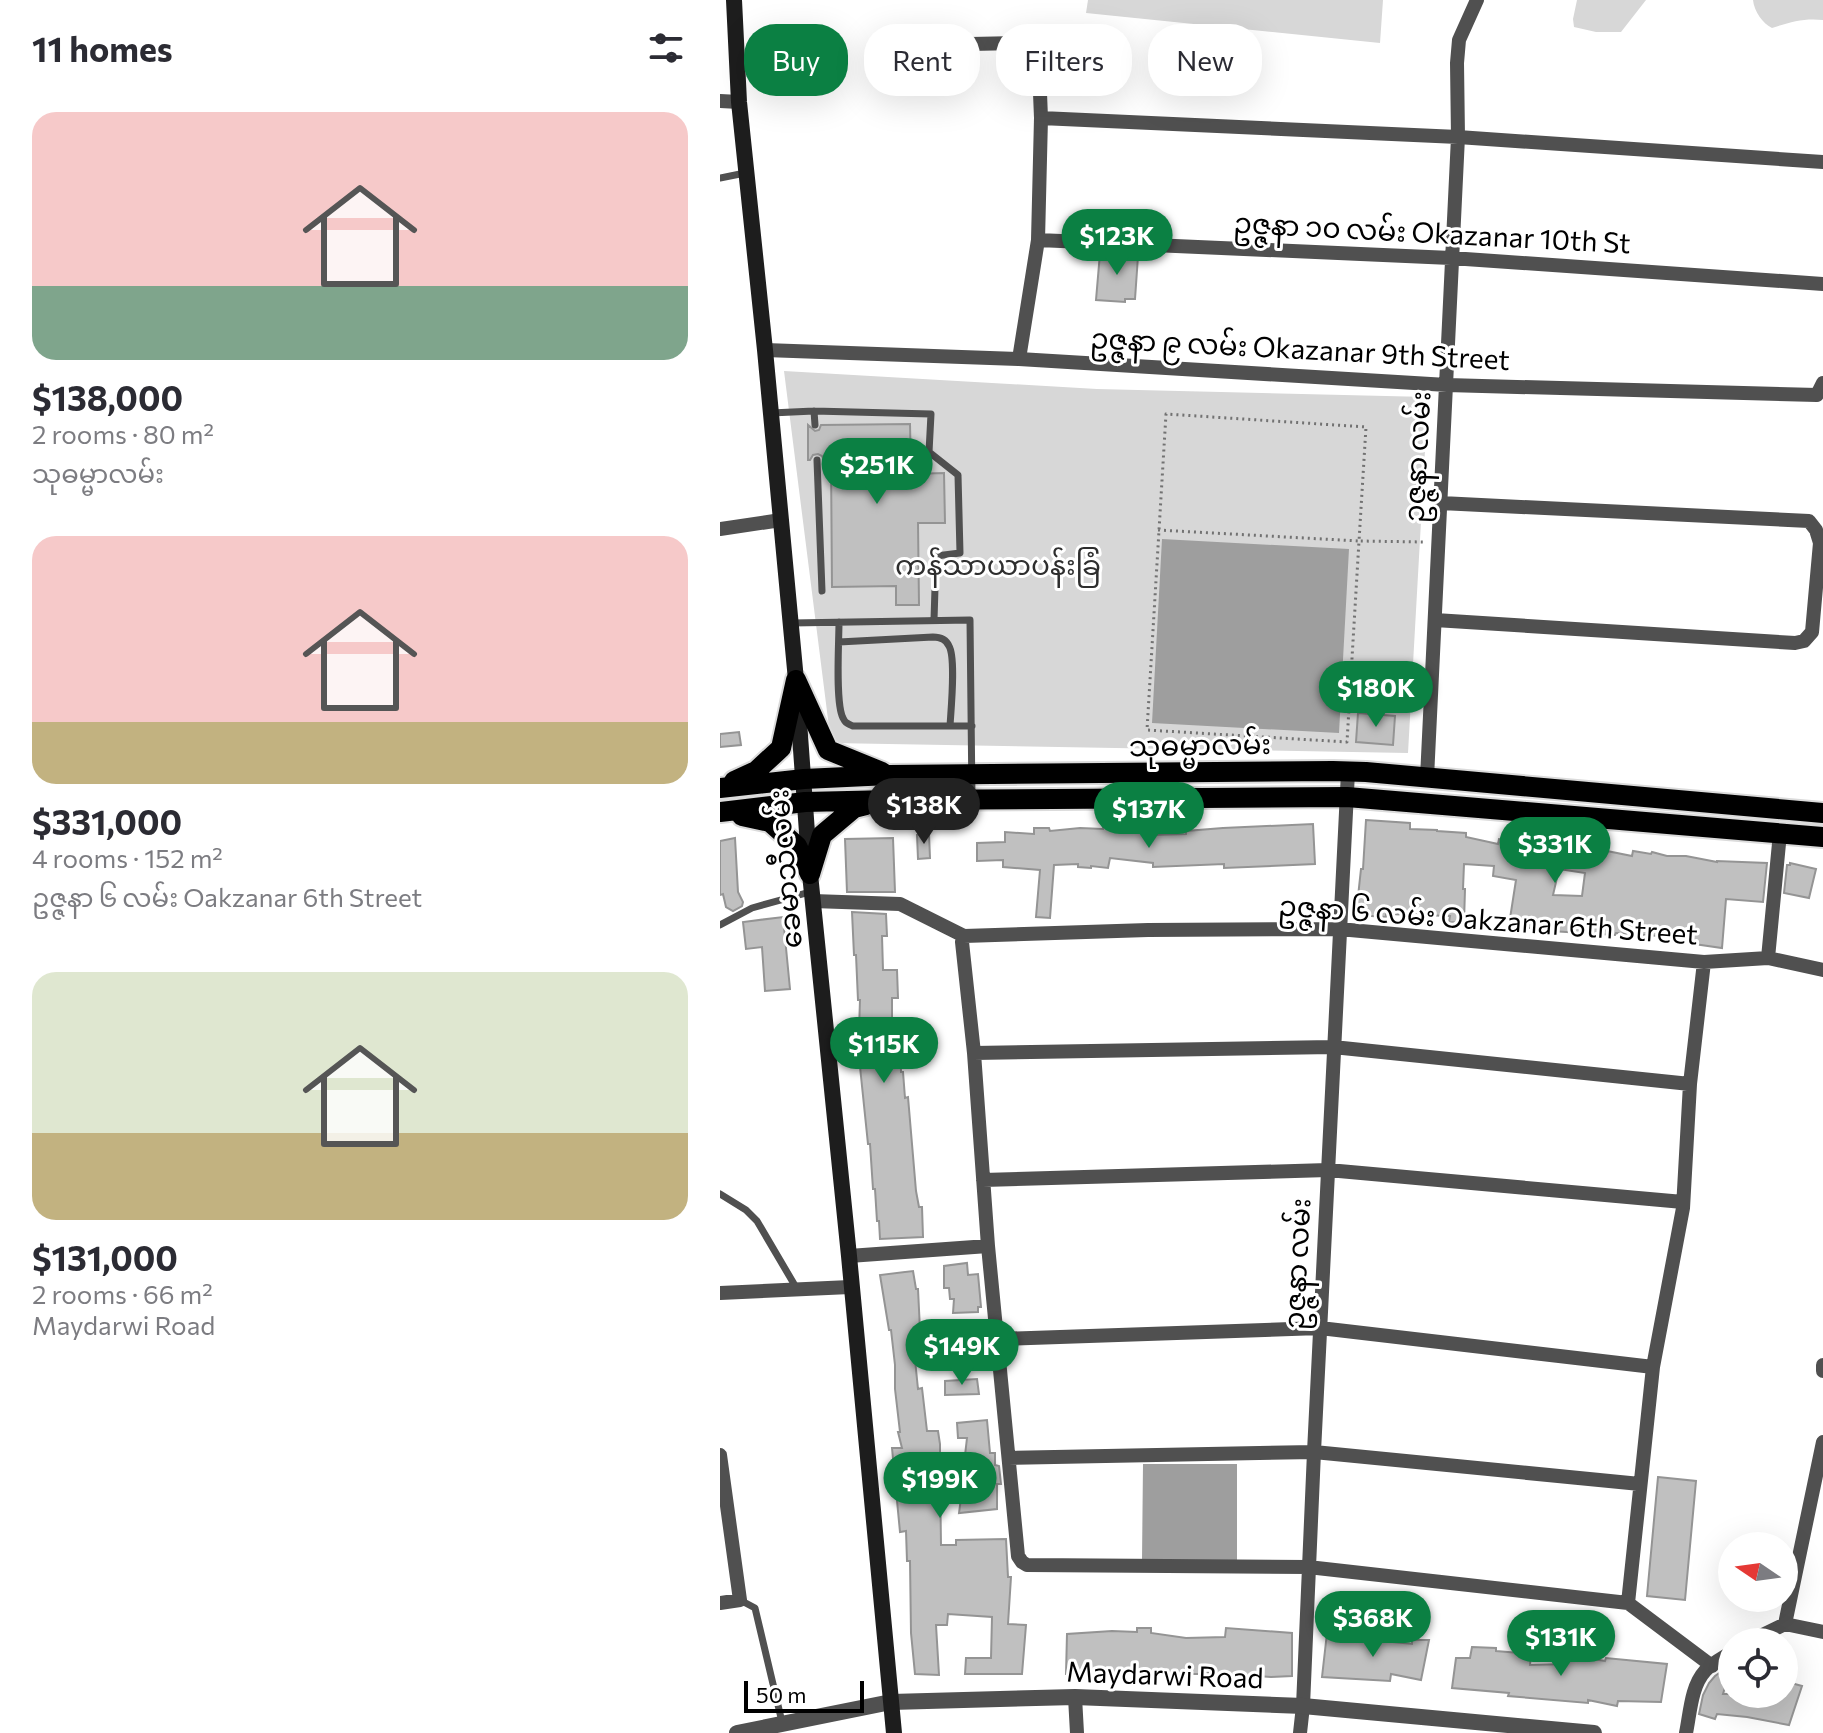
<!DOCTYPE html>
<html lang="en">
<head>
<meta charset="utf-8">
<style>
	:root { --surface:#fff; --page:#f2f2f3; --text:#2b2b33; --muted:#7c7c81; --accent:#0b8043 }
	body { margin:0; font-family:Commissioner,"Noto Sans Myanmar",sans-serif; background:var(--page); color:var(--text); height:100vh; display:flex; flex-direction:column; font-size:30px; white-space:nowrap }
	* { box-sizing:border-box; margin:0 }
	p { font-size:26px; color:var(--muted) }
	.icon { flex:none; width:44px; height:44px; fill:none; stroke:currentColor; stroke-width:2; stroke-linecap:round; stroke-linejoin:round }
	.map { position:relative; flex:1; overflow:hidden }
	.side { display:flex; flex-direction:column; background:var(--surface); width:720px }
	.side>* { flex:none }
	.hud { position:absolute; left:24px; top:24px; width:760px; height:72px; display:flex; gap:16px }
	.needle { width:52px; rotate:283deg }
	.fabs { position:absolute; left:998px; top:1532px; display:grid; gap:16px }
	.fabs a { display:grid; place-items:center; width:80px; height:80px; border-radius:50%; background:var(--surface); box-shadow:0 8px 32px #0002; font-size:40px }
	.scale { position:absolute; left:24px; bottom:20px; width:120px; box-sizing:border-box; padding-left:8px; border:4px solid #000; border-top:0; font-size:22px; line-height:28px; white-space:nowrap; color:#000; -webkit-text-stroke:6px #fff; paint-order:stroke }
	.price { position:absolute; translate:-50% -68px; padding:0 18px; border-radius:28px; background:var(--accent); color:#fff; font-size:26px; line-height:52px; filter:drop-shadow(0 2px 4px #0008) }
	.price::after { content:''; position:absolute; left:50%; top:48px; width:24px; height:18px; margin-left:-12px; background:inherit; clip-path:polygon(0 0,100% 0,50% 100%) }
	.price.current { background:#222; color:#fff }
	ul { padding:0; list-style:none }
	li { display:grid; align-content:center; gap:16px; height:424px; padding:0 32px }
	li span { display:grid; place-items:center; height:248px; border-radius:24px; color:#555 }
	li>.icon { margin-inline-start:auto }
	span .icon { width:144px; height:144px; fill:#fffc; stroke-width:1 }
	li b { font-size:34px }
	h2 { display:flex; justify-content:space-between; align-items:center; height:96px; padding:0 32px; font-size:34px }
	.chip { padding:0 28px; border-radius:32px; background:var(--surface); box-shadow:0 8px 32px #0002; font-size:28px; line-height:72px }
	.chip.current { background:var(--accent); color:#fff }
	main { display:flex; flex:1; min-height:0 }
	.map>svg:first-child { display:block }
</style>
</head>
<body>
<main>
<section class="side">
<h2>11 homes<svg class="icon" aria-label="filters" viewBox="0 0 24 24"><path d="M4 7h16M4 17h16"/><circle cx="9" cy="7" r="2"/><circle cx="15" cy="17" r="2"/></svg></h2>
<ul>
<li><span style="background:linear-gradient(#f6c9c9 70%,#7fa58c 0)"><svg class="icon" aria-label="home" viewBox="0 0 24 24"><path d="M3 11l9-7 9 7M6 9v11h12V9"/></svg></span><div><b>$138,000</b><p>2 rooms · 80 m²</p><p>သုဓမ္မာလမ်း</p></div></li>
<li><span style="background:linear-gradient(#f6c9c9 75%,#c2b280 0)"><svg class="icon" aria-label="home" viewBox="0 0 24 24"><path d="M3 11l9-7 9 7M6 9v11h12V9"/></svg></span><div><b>$331,000</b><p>4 rooms · 152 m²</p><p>ဥဇ္ဇနာ ၆ လမ်း Oakzanar 6th Street</p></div></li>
<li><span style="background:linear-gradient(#dfe7d0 65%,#c2b280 0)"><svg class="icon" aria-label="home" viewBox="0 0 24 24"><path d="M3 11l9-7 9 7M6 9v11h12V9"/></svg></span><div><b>$131,000</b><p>2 rooms · 66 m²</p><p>Maydarwi Road</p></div></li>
</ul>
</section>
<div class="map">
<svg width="1103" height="1733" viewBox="0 0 1103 1733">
	<rect width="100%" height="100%" fill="#fff"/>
	<path fill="#d7d7d7" d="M368 0H663L660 43 366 13Z
		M857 0H926L901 32H876L854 27 853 19Z
		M1033 0H1103V20C1084 18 1070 22 1052 28 1043 24 1034 11 1033 0Z
		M64 371 377 389 708 397 688 753 111 743Z"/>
	<path fill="#9e9e9e" d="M442 539 629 549 619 733 432 723Z
		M423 1464H517V1560H422Z"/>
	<path fill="#c0c0c0" stroke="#949494" stroke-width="2" fill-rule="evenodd" d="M380 253 409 254 408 256H418L415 299H405V302L376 300Z
		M190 424 191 474 224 473 225 523H198L199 605H176V586L112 587 111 460H104L102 456 98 454 93 455 90 460H88V425L95 431 99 430 101 425Z
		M638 713 675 716 673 745 636 742Z
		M19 732 21 745 0 747V734Z
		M646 820 690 823V829L717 830V831L746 833V837L778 844 779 839 794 841 795 839 834 846 833 847 847 850V851L876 856 877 849 912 856 913 851 931 854 932 852 947 856H966L997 862V861L1047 863 1043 902 1006 899 1002 948 939 939V936L896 933 895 935 830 931 789 925 796 880 773 876 774 866 744 864 743 889H745L744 923 729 922 730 916 666 914V917L636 915 641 869H643ZM839 869 865 873 862 896 833 895Z
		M593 824 595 864 504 868V864L433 867V863L390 858 388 868 371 866V868L358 867V864L334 865 330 918 316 917 320 870 283 867V860L257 861V843L285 842V832L314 834V828H329L330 831 360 828 383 829V825L416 830 417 825 432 826 431 835 466 834V831L503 828Z
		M209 834 210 858 198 859 197 835Z
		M15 838 18 892 23 902 22 906 13 911 6 907 3 894 0 895V841Z
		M173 838 175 892H127L125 839Z
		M1070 863 1096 869 1089 898 1064 893 1067 865H1070Z
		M132 912 166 914 167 936H162L163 970H177L178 998H172V1028H180L181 1072H183L185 1098 188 1097 196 1191 199 1207H202L203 1237 160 1239 159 1221H157L155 1189H153L150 1144H148L139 1057 138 1030H139L140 1000H138L136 955H134Z
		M63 917 70 989 45 991 42 947 26 949 23 922Z
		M247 1263 248 1275 258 1274 261 1307H258V1312L233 1313 234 1299H230L229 1288H224V1266Z
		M193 1271 196 1289H198L200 1330H192L198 1389 202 1388 207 1431H218L220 1444V1463H219L220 1474 221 1545H236V1540L286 1539 288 1577H291L288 1624 306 1625 302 1674H245L246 1658H271L272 1617 228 1614 227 1625H216L219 1675 195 1674 191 1633 190 1561H187L186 1531 180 1532 172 1448H182L178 1432H180L175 1389V1365L171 1330H169L160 1275Z
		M257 1379 259 1394 225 1395V1381Z
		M267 1420 270 1453H275V1465L279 1466 281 1484H277V1509L239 1513 241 1498H248L246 1464H244L247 1438H238L237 1423Z
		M938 1477 976 1481 965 1600 927 1596Z
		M417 1628H431V1633L466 1638 505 1637 506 1628 572 1633V1676L551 1677 480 1672V1674H463L405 1670V1672L346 1674 347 1634 392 1631 417 1632Z
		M607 1633 633 1636V1638L692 1644V1640H709L701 1680 671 1674 670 1681 602 1677Z
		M752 1647 776 1648V1651L811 1654 810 1665 847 1664 848 1654 885 1661 886 1658 947 1664 941 1702 898 1701 897 1706 868 1700V1703L788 1696 789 1693 732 1688 736 1658H750Z
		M1012 1664 1003 1694H1064V1681L1082 1686 1069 1725 1027 1717 997 1714 995 1719 979 1714 983 1695 989 1683 995 1676Z"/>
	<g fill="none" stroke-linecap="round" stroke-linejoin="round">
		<defs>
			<path id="primary" d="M76 680 108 750 162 772
				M14 781 36 771 61 748 76 680
				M0 788 84 779 169 775 613 771 646 772 1103 813
				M0 812 85 802 171 800 627 797 1103 837
				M22 816 50 822 77 846 90 874
				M90 874 102 835 134 808 146 805"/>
		</defs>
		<use href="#primary" stroke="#dbdbdb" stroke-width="24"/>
		<path stroke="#727272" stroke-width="3" stroke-dasharray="2 4" stroke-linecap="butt" d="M438 530 639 541 627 742 427 730 446 414 646 427 639 541 704 542"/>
		<path stroke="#505050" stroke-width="7" d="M0 178 25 173
			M94 411 95 425
			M51 413 94 411 211 414 209 452 238 475 240 553 216 556 214 620
			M97 460 102 591
			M119 622C119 642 115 703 123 718 126 724 127 723 133 726H252
			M72 623 250 620 252 798
			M119 642 213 637C220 637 226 639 229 646 236 658 231 709 230 726
			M0 925 32 908 90 892
			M0 1194 26 1210 37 1221 77 1289
			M20 1600 35 1608 62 1722"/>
		<path stroke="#505050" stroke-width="14" d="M155 46 299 43 312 51 319 68 321 118 318 240 299 359
			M0 101 19 102
			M321 118 738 137 1103 162
			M318 240 731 258 1103 284
			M45 350 299 359 727 385 1097 395 1103 383
			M0 529 61 520
			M715 620 1075 643 1084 641 1092 632 1100 543 1096 530 1089 521 721 503
			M707 778 738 137 737 63 739 40 757 0
			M93 901 180 904 244 936
			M244 936 242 942 254 1053 268 1246 298 1556 302 1562 307 1565 588 1567 908 1603
			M244 936 428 930 619 929 984 962 1048 958 1103 970
			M1048 958 1060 833
			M254 1053 613 1047 970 1084
			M263 1180 608 1170 963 1202
			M129 1256 268 1246
			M0 1293 130 1287
			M278 1339 600 1328 933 1367
			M1103 1365V1371
			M0 1455 20 1600 0 1603
			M289 1458 594 1452 920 1484
			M908 1603 933 1367 963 1208 970 1084 984 962
			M908 1603 992 1666
			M1065 1624 1103 1442
			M1065 1624 1103 1632
			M1028 1642 1065 1624
			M355 1697 357 1733
			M580 1733 583 1706 594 1452 628 772
			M966 1733C970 1714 971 1686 985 1671 992 1663 1003 1658 1012 1652"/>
		<path stroke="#505050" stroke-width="16" d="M17 1733 171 1702 355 1697 583 1706 874 1733"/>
		<path stroke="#1d1d1d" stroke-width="16" d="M14 0 19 102 45 350 76 680 90 874 129 1256 174 1733"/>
		<use href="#primary" stroke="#000" stroke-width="20"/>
	</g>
	<g text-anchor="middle" stroke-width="6" stroke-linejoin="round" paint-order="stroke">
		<g font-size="28" fill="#000" stroke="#fff">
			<text transform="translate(712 233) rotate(3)" y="10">ဥဇ္ဇနာ ၁၀ လမ်း Okazanar 10th St</text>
			<text transform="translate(580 349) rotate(3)" y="10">ဥဇ္ဇနာ ၉ လမ်း Okazanar 9th Street</text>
			<text transform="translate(697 457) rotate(-87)" y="10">ဥဇ္ဇနာ လမ်း</text>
			<text transform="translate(480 745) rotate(-1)" y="10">သုဓမ္မာလမ်း</text>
			<text transform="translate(65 869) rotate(-95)" y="10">ခေမာသီလမ်း</text>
			<text transform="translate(768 920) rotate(4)" y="10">ဥဇ္ဇနာ ၆ လမ်း Oakzanar 6th Street</text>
			<text transform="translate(577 1264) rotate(-87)" y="10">ဥဇ္ဇနာ လမ်း</text>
			<text transform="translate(445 1675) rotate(2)" y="10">Maydarwi Road</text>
		</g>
		<g font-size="28" fill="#2e2e2e" stroke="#fff">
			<text x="278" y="575">ကန်သာယာပန်းခြံ</text>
		</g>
	</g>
</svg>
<div class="fabs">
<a><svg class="needle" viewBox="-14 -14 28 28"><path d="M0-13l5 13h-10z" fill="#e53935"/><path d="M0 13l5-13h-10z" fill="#7c7c81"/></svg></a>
<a><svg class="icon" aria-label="locate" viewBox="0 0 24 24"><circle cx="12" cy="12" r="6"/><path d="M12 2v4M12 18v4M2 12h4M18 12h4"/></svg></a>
</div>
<div class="scale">50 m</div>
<b class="price" style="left:397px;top:277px">$123K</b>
<b class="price" style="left:157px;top:506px">$251K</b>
<b class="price" style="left:656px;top:729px">$180K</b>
<b class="price current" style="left:204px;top:846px">$138K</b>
<b class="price" style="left:429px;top:850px">$137K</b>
<b class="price" style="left:835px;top:885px">$331K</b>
<b class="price" style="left:164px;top:1085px">$115K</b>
<b class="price" style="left:242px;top:1387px">$149K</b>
<b class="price" style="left:220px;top:1520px">$199K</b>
<b class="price" style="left:653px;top:1659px">$368K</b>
<b class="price" style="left:841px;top:1678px">$131K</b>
<div class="hud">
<a class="chip current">Buy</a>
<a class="chip">Rent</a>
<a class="chip">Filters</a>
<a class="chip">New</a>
</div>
</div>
</main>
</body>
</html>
